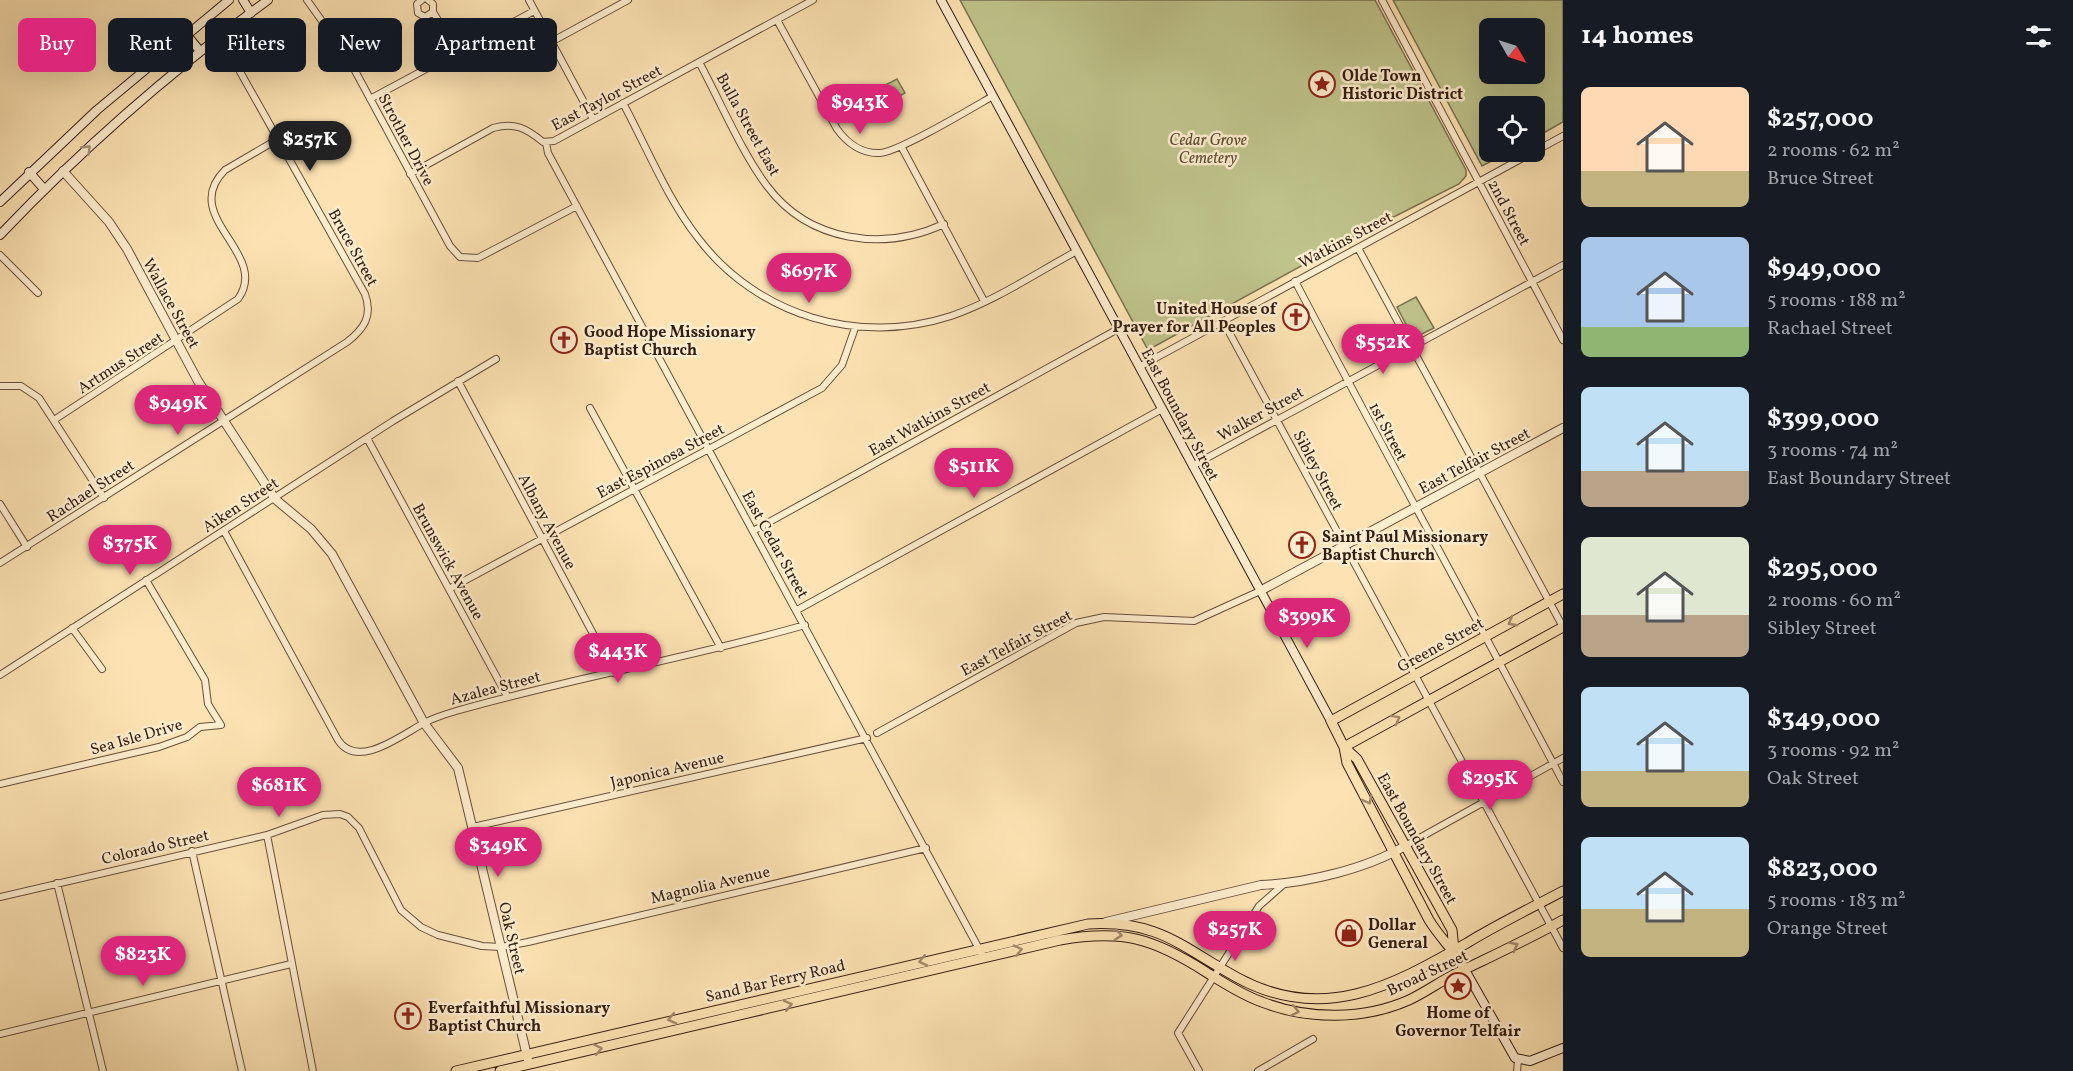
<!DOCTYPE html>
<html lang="en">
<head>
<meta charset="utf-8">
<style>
	:root { --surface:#171b24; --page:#20242c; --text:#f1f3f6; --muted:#9ea1a6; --accent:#db2777 }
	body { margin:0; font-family:Vollkorn,serif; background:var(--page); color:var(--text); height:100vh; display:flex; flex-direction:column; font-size:22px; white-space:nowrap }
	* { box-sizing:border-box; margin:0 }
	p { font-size:20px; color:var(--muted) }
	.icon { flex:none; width:33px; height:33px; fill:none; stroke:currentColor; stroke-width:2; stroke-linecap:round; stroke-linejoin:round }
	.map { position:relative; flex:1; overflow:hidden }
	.drawer { display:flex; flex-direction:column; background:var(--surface); width:510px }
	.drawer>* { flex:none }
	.hud { position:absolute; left:18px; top:18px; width:570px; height:54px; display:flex; gap:12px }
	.needle { width:39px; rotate:129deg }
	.tools { position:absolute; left:1479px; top:18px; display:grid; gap:12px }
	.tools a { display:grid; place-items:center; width:66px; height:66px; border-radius:9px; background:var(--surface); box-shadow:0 6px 24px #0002; font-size:30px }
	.price { position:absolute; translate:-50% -51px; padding:0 14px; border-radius:21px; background:var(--accent); color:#fff; font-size:20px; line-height:39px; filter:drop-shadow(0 2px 3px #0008) }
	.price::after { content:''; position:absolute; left:50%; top:36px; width:18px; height:14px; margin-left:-9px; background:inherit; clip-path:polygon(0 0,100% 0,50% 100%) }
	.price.on { background:#222; color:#fff }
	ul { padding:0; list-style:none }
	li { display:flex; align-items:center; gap:18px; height:150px; padding:0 18px }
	li span { display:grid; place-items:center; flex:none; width:168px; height:120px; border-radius:9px; color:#555 }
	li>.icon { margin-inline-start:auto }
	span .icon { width:72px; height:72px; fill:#fffc; stroke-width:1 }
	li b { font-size:26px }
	h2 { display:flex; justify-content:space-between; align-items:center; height:72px; padding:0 18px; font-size:26px }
	.chip { padding:0 21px; border-radius:9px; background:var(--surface); box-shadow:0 6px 24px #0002; font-size:21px; line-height:54px }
	.chip.on { background:var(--accent); color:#fff }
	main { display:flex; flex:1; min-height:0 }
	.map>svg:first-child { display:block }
</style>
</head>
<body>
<main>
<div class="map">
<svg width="1563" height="1071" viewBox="0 0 1563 1071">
	<rect width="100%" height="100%" fill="#fde3b3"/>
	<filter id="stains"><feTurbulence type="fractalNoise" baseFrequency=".00333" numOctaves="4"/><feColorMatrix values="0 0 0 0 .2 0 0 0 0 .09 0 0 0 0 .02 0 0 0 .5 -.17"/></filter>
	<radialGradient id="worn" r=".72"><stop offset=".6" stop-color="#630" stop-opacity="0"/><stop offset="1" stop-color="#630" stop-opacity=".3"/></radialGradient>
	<path fill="#bfc48c" stroke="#7a7150" stroke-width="1.5" fill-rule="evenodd" d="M960 0H1375L1466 170V176L1459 184 1352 238 1148 350Z
		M1393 0H1563V122L1535 138 1534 106H1490V152H1509L1482 166ZM1490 28H1534V74H1490Z
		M897 79 905 93 879 107 872 92Z
		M1416 297 1434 328 1416 337 1411 334 1397 307Z"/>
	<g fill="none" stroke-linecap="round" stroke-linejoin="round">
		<defs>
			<path id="minor" d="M307 0 347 56 450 246 460 257 478 258 577 206
				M422 0 417 4 418 13 425 17 433 12
				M428 0 433 4V12L458 52
				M529 0 593 119
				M1382 0 1563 340
				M777 20 837 129C847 143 862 154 880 153 899 152 972 108 993 96
				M551 42 628 0
				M699 62C719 99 742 153 767 186 809 242 883 252 944 224
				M370 99 534 11
				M623 103C647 148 667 198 698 238 757 316 859 346 951 316 995 301 1036 273 1077 251
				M546 143 548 153 984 958
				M901 146 984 301
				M410 174 493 128C515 122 526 128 543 142L554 141 813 0
				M1358 248 1563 627
				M0 255 38 293
				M1295 281C1383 449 1475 615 1563 782
				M1223 321 1563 948
				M1139 367 1563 136
				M458 381 614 673
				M0 386H21L39 398 104 498
				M590 408 721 648
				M54 420 238 299C271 253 178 217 225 170L278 139
				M367 438 507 696
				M1192 466 1563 265
				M0 504 27 547
				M224 531 338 740C358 771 404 733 426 722 436 717 446 714 456 711 571 678 690 658 805 625
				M753 531 1118 329
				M0 563 347 342C364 329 373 316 365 294L220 36
				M449 589 822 388 842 365 855 328
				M797 610 1162 409
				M72 628 102 669
				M0 675 393 421 496 359
				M877 733 1076 623 1104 617 1194 621 1260 591
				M0 784 159 747 187 737 200 727 221 725 208 704 205 680 146 580
				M473 827 867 738
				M267 835 313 1071
				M1405 846 1563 758
				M192 851 242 1071
				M57 883 103 1071
				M0 897 267 835 323 815 340 814 348 817 359 828 401 910 421 927 438 935 482 946 501 947 528 942 926 848
				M0 1034 291 964
				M1199 1071 1178 1033 1259 906 1284 884
				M1258 1071 1313 1039
				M1517 1071 1518 1061"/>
			<path id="tertiary" d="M63 171 109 222 127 249 198 381 275 499 311 529 332 554 424 723 458 768 528 1060
				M1260 591 1563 428
				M1106 922 1261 885C1307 883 1366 869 1405 846"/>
			<path id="secondary" d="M243 0 251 13
				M941 0 1331 721
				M186 34 200 51
				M29 172 44 189
				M0 202 97 110 229 0
				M0 235C82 149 172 70 268 0
				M1465 970 1515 1058 1530 1061 1563 1048"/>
			<path id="primary" d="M1344 747 1563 627
				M1344 747 1357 759 1452 930 1454 950
				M1465 970C1455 951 1440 938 1429 920L1347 763 1344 747 1331 721 1563 594
				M456 1071 1088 924C1159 920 1180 946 1238 978 1323 1024 1392 986 1467 943 1498 924 1531 908 1563 891
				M500 1071 1060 940C1122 929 1153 938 1206 972 1224 983 1242 995 1262 1002 1308 1020 1364 1020 1409 1000 1424 993 1438 983 1453 975 1490 957 1527 940 1563 920"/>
		</defs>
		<use href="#minor" stroke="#674f3b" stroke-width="8"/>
		<use href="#tertiary" stroke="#674f3b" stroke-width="10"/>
		<use href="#secondary" stroke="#351e13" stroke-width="10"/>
		<use href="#primary" stroke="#351e13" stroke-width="11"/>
		<use href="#minor" stroke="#feedce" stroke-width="6"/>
		<use href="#tertiary" stroke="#feedce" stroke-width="8"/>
		<use href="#secondary" stroke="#feedce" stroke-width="8"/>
		<use href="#primary" stroke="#fde3b3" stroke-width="9"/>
	</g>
	<defs><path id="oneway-chevron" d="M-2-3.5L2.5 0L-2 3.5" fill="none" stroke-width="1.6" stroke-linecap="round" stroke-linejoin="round" transform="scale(1.5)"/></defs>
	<use stroke="#a4907a" href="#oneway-chevron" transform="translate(87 149) rotate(-43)"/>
	<g stroke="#a38a6b">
		<use href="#oneway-chevron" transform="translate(1512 622) rotate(152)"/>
		<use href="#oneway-chevron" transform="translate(1396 719) rotate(-29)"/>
		<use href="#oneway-chevron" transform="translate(1368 800) rotate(61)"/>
		<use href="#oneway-chevron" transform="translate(1118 935) rotate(6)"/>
		<use href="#oneway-chevron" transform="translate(1514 946) rotate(-27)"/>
		<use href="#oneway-chevron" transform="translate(1018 950) rotate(-13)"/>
		<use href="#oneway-chevron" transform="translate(923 961) rotate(167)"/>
		<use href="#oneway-chevron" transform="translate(788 1005) rotate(-13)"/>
		<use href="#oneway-chevron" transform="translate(1295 1011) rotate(11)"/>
		<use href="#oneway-chevron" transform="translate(672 1019) rotate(167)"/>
		<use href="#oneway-chevron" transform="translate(598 1049) rotate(-12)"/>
	</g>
	<defs>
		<symbol id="sight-ring" viewBox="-11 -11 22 22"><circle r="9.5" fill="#feedce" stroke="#8f2418" stroke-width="1.5"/><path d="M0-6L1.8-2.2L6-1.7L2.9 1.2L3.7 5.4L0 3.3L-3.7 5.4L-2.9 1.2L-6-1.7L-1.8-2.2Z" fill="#8f2418"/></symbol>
		<symbol id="church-ring" viewBox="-11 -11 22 22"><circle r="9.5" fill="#feedce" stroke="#8f2418" stroke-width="1.5"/><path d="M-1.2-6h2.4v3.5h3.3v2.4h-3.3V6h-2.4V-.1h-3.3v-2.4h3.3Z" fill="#8f2418"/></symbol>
		<symbol id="shop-ring" viewBox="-11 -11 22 22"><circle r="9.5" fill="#feedce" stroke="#8f2418" stroke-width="1.5"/><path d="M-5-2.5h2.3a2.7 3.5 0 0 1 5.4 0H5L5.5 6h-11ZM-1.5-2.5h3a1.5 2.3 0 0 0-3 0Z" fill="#8f2418"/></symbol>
	</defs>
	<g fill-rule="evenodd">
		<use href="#sight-ring" x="1307" y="69" width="30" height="30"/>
		<use href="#church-ring" x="1281" y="302" width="30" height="30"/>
		<use href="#church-ring" x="549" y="325" width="30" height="30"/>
		<use href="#church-ring" x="1287" y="530" width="30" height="30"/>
		<use href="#shop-ring" x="1334" y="918" width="30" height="30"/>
		<use href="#sight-ring" x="1443" y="971" width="30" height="30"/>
		<use href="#church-ring" x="393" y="1001" width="30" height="30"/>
	</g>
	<g text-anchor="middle" stroke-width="5" stroke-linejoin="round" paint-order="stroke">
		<g font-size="16" font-weight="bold" fill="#351e13" stroke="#feedce" text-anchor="start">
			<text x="1342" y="81">Olde Town<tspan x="1342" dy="18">Historic District</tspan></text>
			<text x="1276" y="314" text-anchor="end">United House of<tspan x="1276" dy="18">Prayer for All Peoples</tspan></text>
			<text x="584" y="337">Good Hope Missionary<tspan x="584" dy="18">Baptist Church</tspan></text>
			<text x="1322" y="542">Saint Paul Missionary<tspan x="1322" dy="18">Baptist Church</tspan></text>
			<text x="1368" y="930">Dollar<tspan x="1368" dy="18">General</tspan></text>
			<text x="428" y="1013">Everfaithful Missionary<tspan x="428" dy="18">Baptist Church</tspan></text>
			<text x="1458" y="1018" text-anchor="middle">Home of<tspan x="1458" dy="18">Governor Telfair</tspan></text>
		</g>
		<g font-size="16" fill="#351e13" stroke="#feedce">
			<text transform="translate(606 97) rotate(-28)" y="6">East Taylor Street</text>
			<text transform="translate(749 124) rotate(61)" y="6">Bulla Street East</text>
			<text transform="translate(407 139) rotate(62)" y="6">Strother Drive</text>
			<text transform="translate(1510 212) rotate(62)" y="6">2nd Street</text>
			<text transform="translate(1345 239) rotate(-28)" y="6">Watkins Street</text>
			<text transform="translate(354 247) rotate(61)" y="6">Bruce Street</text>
			<text transform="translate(172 303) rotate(61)" y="6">Wallace Street</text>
			<text transform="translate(120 362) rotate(-33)" y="6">Artmus Street</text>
			<text transform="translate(1260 413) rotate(-29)" y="6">Walker Street</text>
			<text transform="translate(1181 414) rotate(62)" y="6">East Boundary Street</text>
			<text transform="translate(929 418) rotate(-29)" y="6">East Watkins Street</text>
			<text transform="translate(1389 431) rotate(62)" y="6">1st Street</text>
			<text transform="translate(660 460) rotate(-28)" y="6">East Espinosa Street</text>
			<text transform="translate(1474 460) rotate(-28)" y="6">East Telfair Street</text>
			<text transform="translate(1319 470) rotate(62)" y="6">Sibley Street</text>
			<text transform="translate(90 490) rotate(-33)" y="6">Rachael Street</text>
			<text transform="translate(240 504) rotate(-33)" y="6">Aiken Street</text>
			<text transform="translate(548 521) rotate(62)" y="6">Albany Avenue</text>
			<text transform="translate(776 544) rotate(61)" y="6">East Cedar Street</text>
			<text transform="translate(449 561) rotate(61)" y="6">Brunswick Avenue</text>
			<text transform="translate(1016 642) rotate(-28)" y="6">East Telfair Street</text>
			<text transform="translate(1440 644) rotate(-29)" y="6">Greene Street</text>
			<text transform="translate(495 687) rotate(-15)" y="6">Azalea Street</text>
			<text transform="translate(136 736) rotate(-16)" y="6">Sea Isle Drive</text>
			<text transform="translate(667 769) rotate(-13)" y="6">Japonica Avenue</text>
			<text transform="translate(1418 838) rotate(61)" y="6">East Boundary Street</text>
			<text transform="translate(155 846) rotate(-13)" y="6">Colorado Street</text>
			<text transform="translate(710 884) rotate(-13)" y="6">Magnolia Avenue</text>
			<text transform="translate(513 938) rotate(77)" y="6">Oak Street</text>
			<text transform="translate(1427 972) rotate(-25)" y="6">Broad Street</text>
			<text transform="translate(775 980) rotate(-13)" y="6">Sand Bar Ferry Road</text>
		</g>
		<g font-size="16" font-style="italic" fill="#5e5037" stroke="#feedce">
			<text x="1208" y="145">Cedar Grove<tspan x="1208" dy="18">Cemetery</tspan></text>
		</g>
	</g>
	<rect width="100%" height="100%" filter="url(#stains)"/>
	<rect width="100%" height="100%" fill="url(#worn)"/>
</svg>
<div class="tools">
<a><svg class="needle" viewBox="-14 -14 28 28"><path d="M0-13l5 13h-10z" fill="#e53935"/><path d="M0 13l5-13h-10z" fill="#9ea1a6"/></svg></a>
<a><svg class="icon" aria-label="locate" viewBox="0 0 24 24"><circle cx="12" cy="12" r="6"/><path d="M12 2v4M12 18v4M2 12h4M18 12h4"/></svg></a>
</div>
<b class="price" style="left:860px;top:135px">$943K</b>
<b class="price on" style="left:310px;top:172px">$257K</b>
<b class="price" style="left:809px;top:304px">$697K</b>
<b class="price" style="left:1383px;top:375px">$552K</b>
<b class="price" style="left:178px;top:436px">$949K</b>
<b class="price" style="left:974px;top:499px">$511K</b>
<b class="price" style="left:130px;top:576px">$375K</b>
<b class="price" style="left:1307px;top:649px">$399K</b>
<b class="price" style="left:618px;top:684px">$443K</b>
<b class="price" style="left:1490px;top:811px">$295K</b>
<b class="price" style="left:279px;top:818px">$681K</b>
<b class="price" style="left:498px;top:878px">$349K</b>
<b class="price" style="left:1235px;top:962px">$257K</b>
<b class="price" style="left:143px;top:987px">$823K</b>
<div class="hud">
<a class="chip on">Buy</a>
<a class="chip">Rent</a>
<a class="chip">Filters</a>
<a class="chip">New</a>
<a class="chip">Apartment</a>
</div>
</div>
<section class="drawer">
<h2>14 homes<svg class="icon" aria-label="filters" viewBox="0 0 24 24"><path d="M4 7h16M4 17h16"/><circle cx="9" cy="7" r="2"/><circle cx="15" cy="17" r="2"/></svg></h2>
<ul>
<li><span style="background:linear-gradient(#ffd9b3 70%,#c2b280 0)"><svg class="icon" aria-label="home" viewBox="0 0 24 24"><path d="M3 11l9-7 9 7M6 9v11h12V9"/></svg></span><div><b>$257,000</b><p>2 rooms · 62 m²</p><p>Bruce Street</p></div></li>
<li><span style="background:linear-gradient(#a9c7e8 75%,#8fb573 0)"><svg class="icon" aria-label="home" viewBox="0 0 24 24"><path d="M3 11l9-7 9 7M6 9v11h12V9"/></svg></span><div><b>$949,000</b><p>5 rooms · 188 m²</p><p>Rachael Street</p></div></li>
<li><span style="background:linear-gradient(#bfe0f5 70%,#b9a48a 0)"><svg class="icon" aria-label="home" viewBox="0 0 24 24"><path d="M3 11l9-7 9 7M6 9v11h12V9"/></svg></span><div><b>$399,000</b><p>3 rooms · 74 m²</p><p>East Boundary Street</p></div></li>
<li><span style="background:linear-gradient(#dfe7d0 65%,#b9a48a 0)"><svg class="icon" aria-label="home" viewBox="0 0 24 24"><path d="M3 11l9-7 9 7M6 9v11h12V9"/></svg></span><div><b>$295,000</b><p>2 rooms · 60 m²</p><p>Sibley Street</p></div></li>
<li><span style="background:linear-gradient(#bfe0f5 70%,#c2b280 0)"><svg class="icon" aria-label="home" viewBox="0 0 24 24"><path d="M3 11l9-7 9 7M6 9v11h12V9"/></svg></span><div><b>$349,000</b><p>3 rooms · 92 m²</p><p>Oak Street</p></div></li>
<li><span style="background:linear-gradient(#bfe0f5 60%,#c2b280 0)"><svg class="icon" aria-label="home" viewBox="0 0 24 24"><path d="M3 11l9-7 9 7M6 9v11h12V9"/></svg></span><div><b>$823,000</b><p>5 rooms · 183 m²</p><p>Orange Street</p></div></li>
</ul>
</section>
</main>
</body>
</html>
